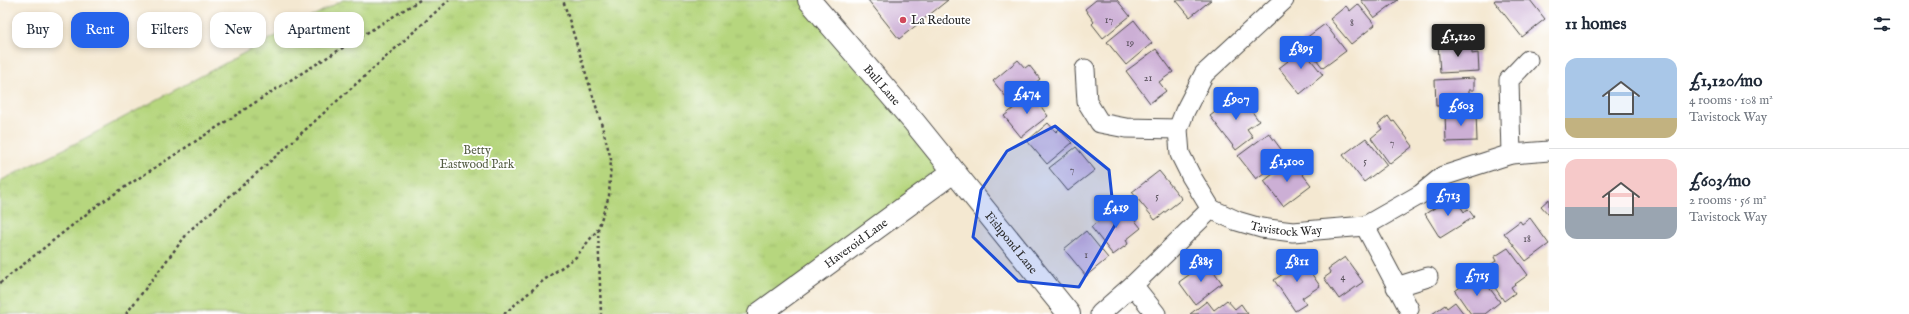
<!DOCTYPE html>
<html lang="en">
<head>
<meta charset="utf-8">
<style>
	:root { --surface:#fff; --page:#f6f6f7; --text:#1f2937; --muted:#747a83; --line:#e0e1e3; --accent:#2563eb }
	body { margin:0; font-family:"IM FELL English",serif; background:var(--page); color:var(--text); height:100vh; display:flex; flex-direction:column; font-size:15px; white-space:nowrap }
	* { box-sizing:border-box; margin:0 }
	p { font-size:13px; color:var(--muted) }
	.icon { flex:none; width:22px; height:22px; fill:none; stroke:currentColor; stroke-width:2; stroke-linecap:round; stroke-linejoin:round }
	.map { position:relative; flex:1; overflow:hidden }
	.panel { display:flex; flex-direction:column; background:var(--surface); width:360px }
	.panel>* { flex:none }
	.top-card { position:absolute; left:12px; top:12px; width:380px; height:36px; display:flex; gap:8px }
	.price { position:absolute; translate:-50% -34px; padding:0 9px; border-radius:4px; background:var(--accent); color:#fff; font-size:13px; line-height:26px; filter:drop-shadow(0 1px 2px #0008) }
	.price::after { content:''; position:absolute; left:50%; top:24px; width:12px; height:9px; margin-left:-6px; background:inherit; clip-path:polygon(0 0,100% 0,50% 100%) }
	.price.current { background:#222; color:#fff }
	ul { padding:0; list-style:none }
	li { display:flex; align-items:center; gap:12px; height:100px; padding:0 16px }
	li+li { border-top:1px solid var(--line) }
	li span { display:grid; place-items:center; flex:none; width:112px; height:80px; border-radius:12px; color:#555 }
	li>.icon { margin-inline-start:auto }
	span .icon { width:48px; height:48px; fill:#fffc; stroke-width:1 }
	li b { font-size:17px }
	h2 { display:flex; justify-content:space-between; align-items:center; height:48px; padding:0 16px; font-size:17px }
	.chip { padding:0 14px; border-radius:12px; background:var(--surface); box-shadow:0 2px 6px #0003; font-size:14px; line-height:36px }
	.chip.current { background:var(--accent); color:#fff }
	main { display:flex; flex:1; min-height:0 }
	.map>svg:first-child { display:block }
</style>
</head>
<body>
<main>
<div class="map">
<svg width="1549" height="314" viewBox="0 0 1549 314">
	<defs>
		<pattern id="grass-tufts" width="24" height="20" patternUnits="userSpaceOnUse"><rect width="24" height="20" fill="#b6d67e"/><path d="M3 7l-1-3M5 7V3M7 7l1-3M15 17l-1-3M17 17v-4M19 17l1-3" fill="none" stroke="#9db86d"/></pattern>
	</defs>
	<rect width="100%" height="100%" fill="#fff"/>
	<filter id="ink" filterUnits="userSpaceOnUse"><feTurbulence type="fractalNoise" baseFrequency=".025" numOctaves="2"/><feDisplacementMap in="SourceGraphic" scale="8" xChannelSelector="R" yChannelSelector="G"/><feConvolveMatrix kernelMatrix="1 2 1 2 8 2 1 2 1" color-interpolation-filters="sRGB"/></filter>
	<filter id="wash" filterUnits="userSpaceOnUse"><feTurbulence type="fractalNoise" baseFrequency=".012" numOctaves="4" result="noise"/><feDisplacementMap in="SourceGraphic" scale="16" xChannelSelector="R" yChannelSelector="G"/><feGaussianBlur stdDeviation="0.9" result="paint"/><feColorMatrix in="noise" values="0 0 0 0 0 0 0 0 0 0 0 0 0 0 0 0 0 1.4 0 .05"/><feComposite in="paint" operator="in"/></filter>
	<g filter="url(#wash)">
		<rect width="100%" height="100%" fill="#f4e8d1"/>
		<path fill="url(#grass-tufts)" stroke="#708054" d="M343 0H809L953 172 759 314H0V181L78 142Z"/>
		<g id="blocks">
			<path fill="#ccafd5" d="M868 0H948L899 39Z
				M1096 0H1117L1130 16 1103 38 1092 24 1094 22 1085 9Z
				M1176 0H1211L1190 17Z
				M1361 0H1398L1374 18Z
				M1495 0H1530L1545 19 1522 37 1494 1Z
				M1358 4 1375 25 1351 44 1330 19 1346 6 1350 11Z
				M1134 20 1152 43 1126 65 1107 42Z
				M1325 24 1346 51 1323 68 1302 41Z
				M1472 42V54L1478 53 1479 71 1440 73 1438 43Z
				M1300 46 1323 75 1300 94 1279 68 1288 61 1285 58Z
				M1156 49 1173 72 1159 82 1166 91 1150 103 1126 71Z
				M1018 60 1025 68 1029 65 1040 79 1011 103 993 81Z
				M1474 78V90H1469V105L1436 106 1435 80Z
				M1034 92 1042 102 1039 104 1048 116 1021 137 1004 116Z
				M1239 94 1259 121 1247 129 1253 137 1236 150 1210 116Z
				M1476 112 1477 141 1446 142 1445 114Z
				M1388 116 1392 122 1394 121 1413 146 1390 164 1371 138 1382 129 1378 124Z
				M1048 123 1056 132 1059 129 1072 143 1047 164 1027 141Z
				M1269 133 1286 156 1256 179 1238 156Z
				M1366 138 1387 165 1364 182 1343 155Z
				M1076 147 1095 170 1068 191 1049 168Z
				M1291 160 1311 185 1283 206 1264 181Z
				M1159 171 1182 199 1155 220 1132 192Z
				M1454 196 1464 212 1468 209 1474 217 1440 238 1425 214Z
				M1549 199V215L1541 206Z
				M1121 203 1141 228 1126 240 1128 244 1113 255 1091 227Z
				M1530 218 1549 244 1526 261 1504 233 1520 221 1522 224Z
				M1086 231 1108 258 1086 276 1064 249Z
				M1508 248 1528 275 1511 287 1515 293 1504 301 1483 270 1496 261 1494 257Z
				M1300 257 1320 286 1302 298 1306 304 1295 311 1274 280 1287 271 1284 268Z
				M1345 257 1363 282 1339 299 1324 278 1331 273 1328 269Z
				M1207 262 1222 283 1195 304 1179 282Z
				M1481 277 1500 302 1485 314H1471L1455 291 1471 279 1474 283Z
				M1227 300 1235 309 1241 304 1248 314H1190L1207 301 1214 310Z
				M1455 302 1464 314H1432L1445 305 1447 308Z"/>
		</g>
	</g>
	<g filter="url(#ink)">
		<use href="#blocks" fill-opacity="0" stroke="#494744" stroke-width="1"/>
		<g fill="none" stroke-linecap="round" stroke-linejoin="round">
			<defs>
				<g id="minor">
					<path d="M1085 69 1087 102 1100 123 1126 128 1178 129"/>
					<path d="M1511 154 1509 80 1528 60"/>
					<path id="s1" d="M1211 209 1237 221 1261 228 1293 232 1365 226 1421 194 1443 176 1511 154 1549 151"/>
					<path d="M1365 226 1409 309"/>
					<path d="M1133 285 1156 314"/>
					<path d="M1396 287 1428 277"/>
					<path d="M1100 314 1133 285 1211 209 1191 176 1180 154 1178 129 1185 111 1204 74 1284 0"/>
				</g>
				<g id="tertiary">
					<path id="s2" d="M809 0 914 122 1069 314"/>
					<path id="s3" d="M759 314 953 172"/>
				</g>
			</defs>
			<use href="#minor" stroke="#494744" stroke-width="21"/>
			<use href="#tertiary" stroke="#494744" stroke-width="24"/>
			<path stroke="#494744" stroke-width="2.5" stroke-dasharray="3 3" stroke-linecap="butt" d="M598 229 601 314
				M0 283 99 204 276 89 420 0
				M126 314 190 230 264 167 449 0
				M504 314 544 280 576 257 598 229 609 196 611 159 600 119 563 0"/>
			<use href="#minor" stroke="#fff" stroke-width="19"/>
			<use href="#tertiary" stroke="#fff" stroke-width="22"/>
		</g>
	</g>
	<path fill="#1d4ed8" fill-opacity="0.2" stroke="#1d4ed8" stroke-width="3" stroke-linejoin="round" d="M1055 126 1109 170 1115 225 1079 287 1018 281 973 237 981 190 1007 151Z"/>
	<circle fill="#d1495b" stroke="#fff" stroke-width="1.5" cx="903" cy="20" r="4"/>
	<g text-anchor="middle" stroke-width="3.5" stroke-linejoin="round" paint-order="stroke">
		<g font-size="10" fill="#534c56">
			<text x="1109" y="23">17</text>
			<text x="1352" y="26">8</text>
			<text x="1130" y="46">19</text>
			<text x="1148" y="81">21</text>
			<text x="1392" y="146">7</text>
			<text x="1365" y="164">5</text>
			<text x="1072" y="173">7</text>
			<text x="1157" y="199">5</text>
			<text x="1527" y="242">18</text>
			<text x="1086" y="258">1</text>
			<text x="1343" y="280">4</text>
		</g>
		<g font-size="12" fill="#2b2b2b" stroke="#fff" text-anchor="start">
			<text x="911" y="24">La Redoute</text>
		</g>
		<g font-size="12" fill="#2b2b2b" stroke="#fff">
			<text dy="4" stroke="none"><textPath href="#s2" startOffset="112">Bull Lane</textPath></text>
			<text dy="4" stroke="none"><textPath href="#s1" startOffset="79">Tavistock Way</textPath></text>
			<text dy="4" stroke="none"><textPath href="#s3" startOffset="120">Haveroid Lane</textPath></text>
			<text dy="4" stroke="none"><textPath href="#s2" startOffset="316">Fishpond Lane</textPath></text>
		</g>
		<g font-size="12" fill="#555e44" stroke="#fff">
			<text x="477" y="154">Betty<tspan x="477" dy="14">Eastwood Park</tspan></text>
		</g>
	</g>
</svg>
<b class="price current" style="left:1458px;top:58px">£1,120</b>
<b class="price" style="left:1301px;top:70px">£895</b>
<b class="price" style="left:1027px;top:115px">£474</b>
<b class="price" style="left:1236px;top:121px">£907</b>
<b class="price" style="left:1461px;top:127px">£603</b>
<b class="price" style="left:1287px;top:183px">£1,100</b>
<b class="price" style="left:1448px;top:217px">£713</b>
<b class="price" style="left:1116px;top:229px">£419</b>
<b class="price" style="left:1201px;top:283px">£885</b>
<b class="price" style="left:1297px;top:283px">£811</b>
<b class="price" style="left:1477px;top:297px">£715</b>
<div class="top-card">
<a class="chip">Buy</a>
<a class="chip current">Rent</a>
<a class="chip">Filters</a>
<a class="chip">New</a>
<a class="chip">Apartment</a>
</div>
</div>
<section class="panel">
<h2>11 homes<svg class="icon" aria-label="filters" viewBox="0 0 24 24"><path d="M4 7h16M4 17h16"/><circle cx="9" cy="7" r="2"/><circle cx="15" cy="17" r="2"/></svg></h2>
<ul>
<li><span style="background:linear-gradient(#a9c7e8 75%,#c2b280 0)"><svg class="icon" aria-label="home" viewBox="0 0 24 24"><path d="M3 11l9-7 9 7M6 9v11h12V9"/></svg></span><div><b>£1,120/mo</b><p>4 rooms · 108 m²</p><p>Tavistock Way</p></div></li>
<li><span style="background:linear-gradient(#f6c9c9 60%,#9aa5b1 0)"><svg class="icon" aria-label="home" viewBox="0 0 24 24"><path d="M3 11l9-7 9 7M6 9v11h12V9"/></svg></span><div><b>£603/mo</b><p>2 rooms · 56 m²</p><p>Tavistock Way</p></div></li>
</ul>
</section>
</main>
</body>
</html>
